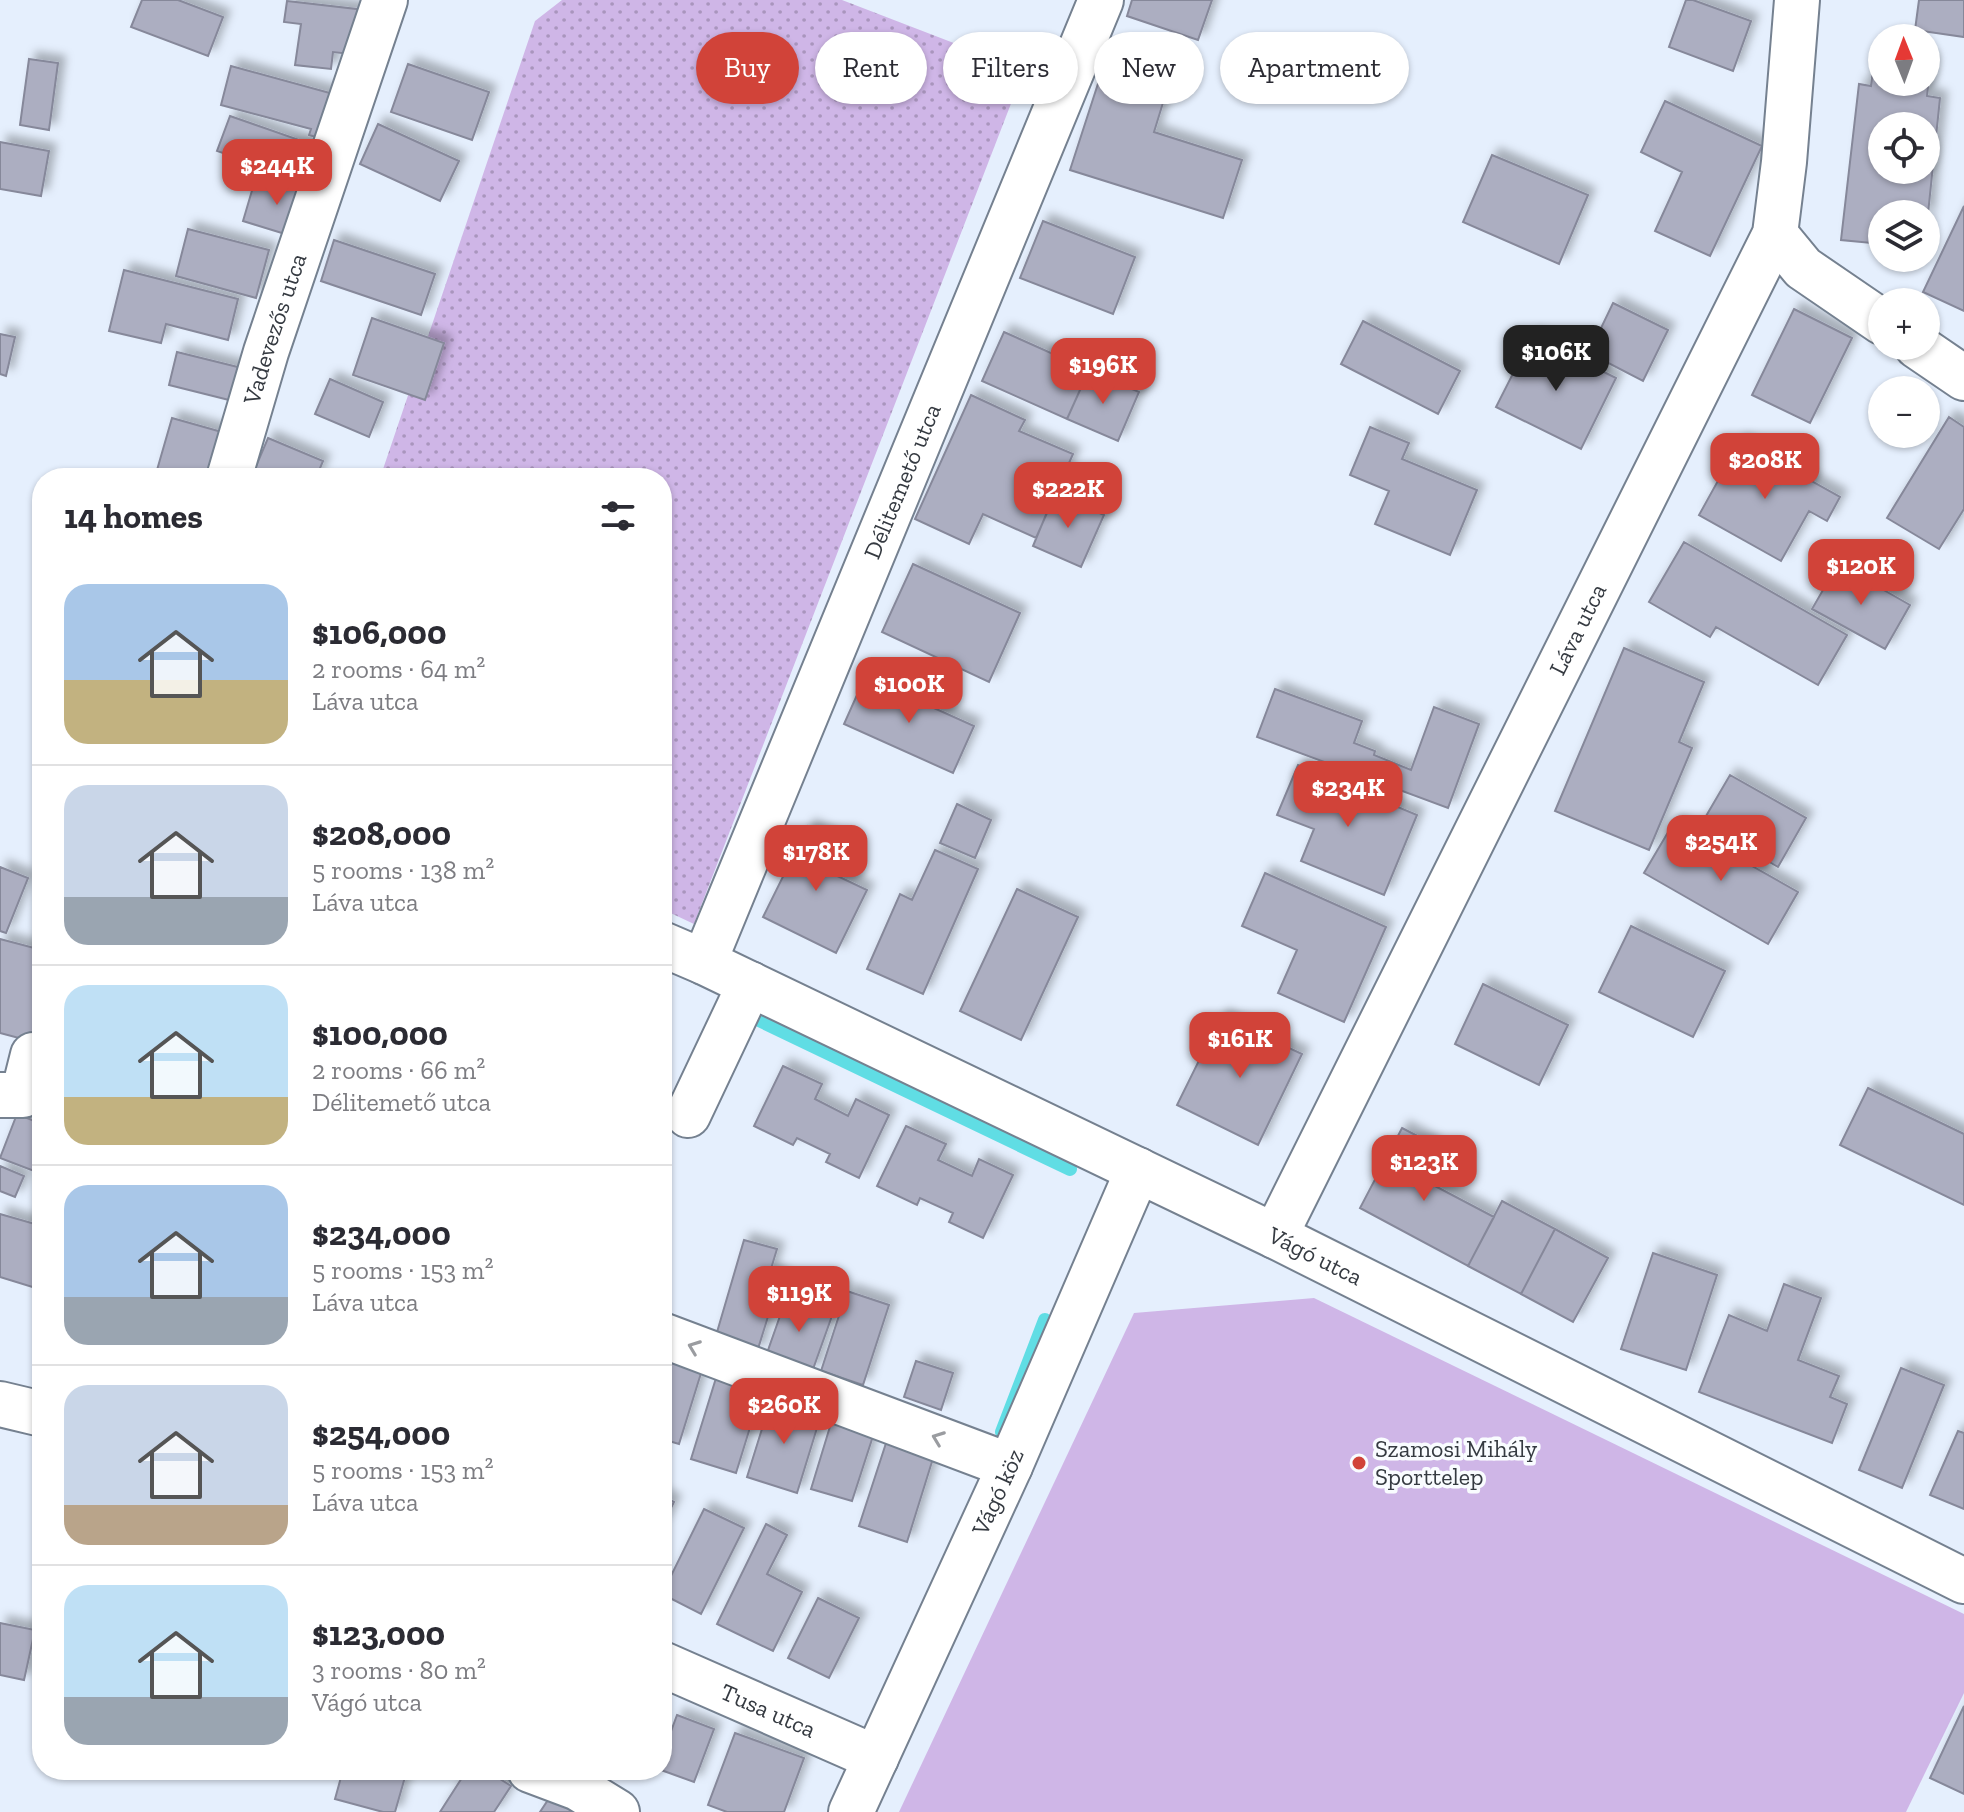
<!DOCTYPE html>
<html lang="en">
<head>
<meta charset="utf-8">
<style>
	:root { --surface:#fff; --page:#f7f7f7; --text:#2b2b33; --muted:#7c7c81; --line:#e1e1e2; --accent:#d14339 }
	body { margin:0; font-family:"Zilla Slab",serif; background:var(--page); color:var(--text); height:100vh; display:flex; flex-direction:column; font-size:30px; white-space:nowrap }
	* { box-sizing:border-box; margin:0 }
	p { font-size:26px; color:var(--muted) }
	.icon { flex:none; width:44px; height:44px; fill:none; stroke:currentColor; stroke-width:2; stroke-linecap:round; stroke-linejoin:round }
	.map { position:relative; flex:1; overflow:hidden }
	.panel { position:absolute; left:32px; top:468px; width:640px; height:1312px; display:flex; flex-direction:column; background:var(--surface); border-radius:32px; box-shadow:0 2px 6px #0004 }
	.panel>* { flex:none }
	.banner { position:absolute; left:696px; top:32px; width:760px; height:72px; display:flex; gap:16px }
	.needle { width:52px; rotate:359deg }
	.controls { position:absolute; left:1868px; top:24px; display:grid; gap:16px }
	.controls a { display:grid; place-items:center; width:72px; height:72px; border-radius:50%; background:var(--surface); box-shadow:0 2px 6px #0004; font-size:40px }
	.price { position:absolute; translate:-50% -68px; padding:0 18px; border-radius:16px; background:var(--accent); color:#fff; font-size:26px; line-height:52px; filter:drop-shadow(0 2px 4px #0008) }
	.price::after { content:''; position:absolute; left:50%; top:48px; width:24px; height:18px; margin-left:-12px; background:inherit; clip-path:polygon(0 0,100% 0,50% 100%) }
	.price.current { background:#222; color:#fff }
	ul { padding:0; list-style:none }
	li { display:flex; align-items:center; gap:24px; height:200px; padding:0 32px }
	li+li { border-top:2px solid var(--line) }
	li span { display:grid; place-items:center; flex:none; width:224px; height:160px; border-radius:24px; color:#555 }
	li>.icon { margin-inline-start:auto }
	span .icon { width:96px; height:96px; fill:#fffc; stroke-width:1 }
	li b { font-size:34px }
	h2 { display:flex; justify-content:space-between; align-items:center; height:96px; padding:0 32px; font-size:34px }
	.tag { padding:0 28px; border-radius:36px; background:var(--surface); box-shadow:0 2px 6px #0004; font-size:28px; line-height:72px }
	.tag.current { background:var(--accent); color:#fff }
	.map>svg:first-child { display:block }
</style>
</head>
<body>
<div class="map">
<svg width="1964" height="1812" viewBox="0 0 1964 1812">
	<defs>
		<pattern id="green-dots" width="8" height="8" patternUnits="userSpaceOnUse" patternTransform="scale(2)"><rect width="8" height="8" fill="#cfb6e7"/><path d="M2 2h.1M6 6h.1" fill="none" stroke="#a995bd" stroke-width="1.8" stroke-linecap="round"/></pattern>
		<filter id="shadow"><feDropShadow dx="7" dy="-7" stdDeviation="4" flood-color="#0004"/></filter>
	</defs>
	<rect width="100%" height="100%" fill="#e5effd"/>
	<path fill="url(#green-dots)" d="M562 0H842L1024 70 694 924 662 909V478H380L535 21Z"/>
	<path fill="#cfb6e7" d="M1314 1298 1964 1614V1693L1906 1812H899L1134 1313Z"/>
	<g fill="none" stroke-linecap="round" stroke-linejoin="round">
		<path stroke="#60dde4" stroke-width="14" d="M757 1019 1070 1169
			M1002 1432 1045 1320"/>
	</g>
	<path fill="#acaec1" stroke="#86889a" stroke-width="2" fill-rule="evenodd" filter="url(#shadow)" d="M142 0H178L223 17 208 56 131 27Z
		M1132 0H1212L1198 40 1127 16Z
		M1686 0H1693L1751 21 1733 71 1669 47Z
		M1919 0H1964V37L1915 30Z
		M287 1 365 10 360 55 333 52 331 69 295 65 301 24 284 22Z
		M1875 54 1882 55V82H1926V60L1931 61 1927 96 1940 98 1926 233V214H1882V244L1841 240 1859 84 1871 86ZM1882 126H1926V170H1882Z
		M29 59 58 63 49 130 20 125Z
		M1106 59 1170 80 1154 132 1242 160 1223 218 1070 170Z
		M408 64 489 92 472 140 391 112Z
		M231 66 348 98 337 143 309 135 311 129 221 105Z
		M1665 101 1762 146 1710 256 1655 231 1682 172 1641 152Z
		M230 116 325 149 312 184 217 151Z
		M378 124 459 161 440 201 360 164Z
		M0 142 49 151 41 196 0 189Z
		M1492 155 1588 195 1559 264 1463 222Z
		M256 177 311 193 298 238 243 221Z
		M1964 206V311L1923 292Z
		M1043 221 1135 257 1113 314 1020 278Z
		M188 229 269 250 256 298 176 276Z
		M334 240 435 274 421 315 321 281Z
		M124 270 238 299 228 340 166 324 161 343 109 331Z
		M1613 303 1668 330 1643 381 1589 353Z
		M1794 309 1852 338 1810 423 1752 395Z
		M372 318 444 343 425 400 353 375Z
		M1363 321 1460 371 1438 414 1341 364Z
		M1004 332 1089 370 1067 419 982 381Z
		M0 334 15 337 6 376 0 374Z
		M1532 336 1616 378 1581 449 1496 407Z
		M177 352 254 371 245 404 169 385Z
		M1089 370 1139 392 1118 441 1067 419Z
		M330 379 383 402 369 437 315 414Z
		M971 395 1025 420 1019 431 1073 454 1036 538 983 514 969 544 915 519Z
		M1949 417 1964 427V509L1939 549 1887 518Z
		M172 418 236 436 224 478H186L157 470Z
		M1370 427 1409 443 1402 459 1477 490 1450 555 1375 524 1389 491 1350 475Z
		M268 438 323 461 316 478H251Z
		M1740 441 1840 497 1827 521 1809 511 1781 561 1699 515Z
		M1055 493 1104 515 1081 567 1033 546Z
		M1684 542 1847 635 1818 685 1716 627 1710 637 1649 602Z
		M913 564 1020 613 989 682 882 632Z
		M1838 564 1910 605 1885 649 1812 609Z
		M1624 648 1704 682 1679 742 1692 748 1649 850 1555 811Z
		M865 677 974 726 953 773 844 724Z
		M1275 689 1362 721 1354 743 1375 751 1374 755 1411 770 1434 707 1479 724 1448 808 1257 737Z
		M1298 765 1417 815 1384 895 1301 861 1314 829 1277 815Z
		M1730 775 1806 818 1778 867 1702 823Z
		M957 804 991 820 975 858 940 843Z
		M1674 822 1798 892 1768 944 1644 873Z
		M808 826 845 844 831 873 867 890 836 953 763 917Z
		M935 850 978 869 923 994 867 969 900 894 912 900Z
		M0 867 28 878 6 933 0 931Z
		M1265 873 1386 927 1344 1022 1278 993 1297 950 1242 926Z
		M1017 889 1078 917 1021 1040 960 1011Z
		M1631 926 1725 971 1693 1037 1599 992Z
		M0 939 42 950V1013L34 1042 0 1033Z
		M1483 984 1568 1025 1539 1085 1455 1044Z
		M1221 1016 1302 1054 1258 1145 1177 1105Z
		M783 1066 822 1084 815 1099 848 1116 856 1099 889 1115 859 1178 826 1162 830 1154 797 1138 793 1145 754 1126Z
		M1868 1088 1964 1134V1205L1840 1145Z
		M17 1114 42 1124V1174L0 1158Z
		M906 1126 946 1144 938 1160 972 1176 979 1159 1013 1175 983 1238 949 1222 953 1213 920 1198 917 1205 877 1186Z
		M1402 1128 1433 1144 1416 1176 1494 1217 1468 1266 1360 1208Z
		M0 1166 24 1176 15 1197 0 1191Z
		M1502 1201 1555 1229 1521 1294 1468 1266Z
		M0 1214 42 1226V1281L39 1289 0 1277Z
		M1555 1229 1608 1258 1573 1322 1521 1294Z
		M744 1240 777 1249 770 1272 781 1275 757 1352 715 1339Z
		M1653 1253 1717 1275 1686 1370 1621 1349Z
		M1784 1284 1821 1298 1798 1360 1839 1376 1830 1397 1847 1404 1832 1443 1699 1392 1729 1315 1767 1331Z
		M847 1291 889 1305 863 1385 821 1371Z
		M787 1296 833 1313 812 1372 766 1356Z
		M662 1357 702 1370 679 1444 662 1439Z
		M916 1361 953 1373 941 1410 904 1397Z
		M1901 1368 1944 1385 1902 1488 1859 1470Z
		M716 1378 761 1392 736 1473 691 1459Z
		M771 1400 821 1415 797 1493 747 1477Z
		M832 1420 874 1433 852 1501 811 1489Z
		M1958 1431 1964 1433V1509L1930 1495Z
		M888 1437 935 1452 907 1542 859 1526Z
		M662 1496 674 1502 662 1526Z
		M704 1509 744 1528 701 1614 662 1594Z
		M766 1524 787 1535 767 1574 802 1592 773 1651 717 1624Z
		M818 1598 859 1618 829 1678 788 1658Z
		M0 1623 35 1630 24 1680 0 1675Z
		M1964 1706V1794L1930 1778Z
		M677 1715 714 1729 694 1782 661 1770 662 1756Z
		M735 1733 804 1758 784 1812H727L708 1805Z
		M343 1770H407L395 1812H383L335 1799Z
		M467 1770H486L511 1786 494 1812H440Z
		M550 1797 573 1812H540Z"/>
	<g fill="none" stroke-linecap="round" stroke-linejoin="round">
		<defs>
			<g id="street">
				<path d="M1775 234 1803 268 1882 322"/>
				<path d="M1917 346 1964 378"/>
				<path id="s1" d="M229 478 266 352 385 0"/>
				<path id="s2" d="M662 944 704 962 1275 1236 1964 1581"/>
				<path id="s3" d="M704 962 1101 0"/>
				<path d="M0 1095H23L33 1055"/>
				<path d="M688 1115 750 984"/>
				<path id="s4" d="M1275 1236 1775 234 1784 162 1797 0"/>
				<path d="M662 1335 1010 1466"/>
				<path d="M0 1404 42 1414"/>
				<path id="s5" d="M662 1664 876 1758"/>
				<path d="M530 1770 578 1788 617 1812"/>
				<path id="s6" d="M851 1812 1010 1466 1138 1170"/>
			</g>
		</defs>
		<use href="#street" stroke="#758190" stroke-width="48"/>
		<use href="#street" stroke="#fff" stroke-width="44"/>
	</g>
	<defs><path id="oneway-chevron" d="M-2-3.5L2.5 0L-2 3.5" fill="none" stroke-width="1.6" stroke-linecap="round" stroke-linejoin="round" transform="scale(2)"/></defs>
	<g stroke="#9a9ca0">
		<use href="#oneway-chevron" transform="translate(694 1347) rotate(-159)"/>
		<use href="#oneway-chevron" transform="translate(938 1438) rotate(-159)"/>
	</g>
	<circle fill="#d14339" stroke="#f9fcff" stroke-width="3" cx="1359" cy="1463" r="8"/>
	<g text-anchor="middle" stroke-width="7" stroke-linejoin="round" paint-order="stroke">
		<g font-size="24" fill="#353a41" stroke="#f9fcff">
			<text dy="8" stroke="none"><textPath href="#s1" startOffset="156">Vadevezős utca</textPath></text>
			<text dy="8" stroke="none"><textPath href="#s3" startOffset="520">Délitemető utca</textPath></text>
			<text dy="8" stroke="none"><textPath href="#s4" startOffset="678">Láva utca</textPath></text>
			<text dy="8" stroke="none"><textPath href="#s2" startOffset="724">Vágó utca</textPath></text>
			<text dy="8" stroke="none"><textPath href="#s6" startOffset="352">Vágó köz</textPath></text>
			<text dy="8" stroke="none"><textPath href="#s5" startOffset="116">Tusa utca</textPath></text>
		</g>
		<g font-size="24" fill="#353a41" stroke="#f9fcff" text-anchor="start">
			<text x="1375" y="1457">Szamosi Mihály<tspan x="1375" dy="28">Sporttelep</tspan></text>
		</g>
	</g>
</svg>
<div class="controls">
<a><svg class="needle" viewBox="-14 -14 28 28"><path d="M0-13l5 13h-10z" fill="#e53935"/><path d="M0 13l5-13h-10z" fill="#7c7c81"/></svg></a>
<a><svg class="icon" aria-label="locate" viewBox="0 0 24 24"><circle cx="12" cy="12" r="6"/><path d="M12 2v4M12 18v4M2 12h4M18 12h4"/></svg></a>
<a><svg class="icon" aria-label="layers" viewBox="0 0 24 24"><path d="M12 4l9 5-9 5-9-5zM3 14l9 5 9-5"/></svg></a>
<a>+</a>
<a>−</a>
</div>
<b class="price" style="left:277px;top:207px">$244K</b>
<b class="price current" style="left:1556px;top:393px">$106K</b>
<b class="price" style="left:1103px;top:406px">$196K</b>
<b class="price" style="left:1765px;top:501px">$208K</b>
<b class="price" style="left:1068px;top:530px">$222K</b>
<b class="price" style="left:1861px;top:607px">$120K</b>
<b class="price" style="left:909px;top:725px">$100K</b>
<b class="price" style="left:1348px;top:829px">$234K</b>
<b class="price" style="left:1721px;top:883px">$254K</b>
<b class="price" style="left:816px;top:893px">$178K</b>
<b class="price" style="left:1240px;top:1080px">$161K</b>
<b class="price" style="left:1424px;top:1203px">$123K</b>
<b class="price" style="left:799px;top:1334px">$119K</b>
<b class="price" style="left:784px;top:1446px">$260K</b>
<div class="banner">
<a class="tag current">Buy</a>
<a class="tag">Rent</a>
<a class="tag">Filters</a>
<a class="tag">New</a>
<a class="tag">Apartment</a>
</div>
<section class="panel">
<h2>14 homes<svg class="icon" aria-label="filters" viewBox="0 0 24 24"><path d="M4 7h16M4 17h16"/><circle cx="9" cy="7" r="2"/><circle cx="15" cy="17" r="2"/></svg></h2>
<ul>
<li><span style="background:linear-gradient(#a9c7e8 60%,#c2b280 0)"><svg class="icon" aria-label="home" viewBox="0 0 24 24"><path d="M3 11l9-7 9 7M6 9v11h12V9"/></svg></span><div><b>$106,000</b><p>2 rooms · 64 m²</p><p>Láva utca</p></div></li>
<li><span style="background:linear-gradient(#c9d6e8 70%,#9aa5b1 0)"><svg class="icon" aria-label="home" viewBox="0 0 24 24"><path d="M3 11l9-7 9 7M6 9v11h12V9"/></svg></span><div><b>$208,000</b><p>5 rooms · 138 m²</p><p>Láva utca</p></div></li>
<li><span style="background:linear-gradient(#bfe0f5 70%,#c2b280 0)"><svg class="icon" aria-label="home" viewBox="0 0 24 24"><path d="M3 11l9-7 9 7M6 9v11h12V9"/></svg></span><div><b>$100,000</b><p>2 rooms · 66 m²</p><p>Délitemető utca</p></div></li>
<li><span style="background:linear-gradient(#a9c7e8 70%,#9aa5b1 0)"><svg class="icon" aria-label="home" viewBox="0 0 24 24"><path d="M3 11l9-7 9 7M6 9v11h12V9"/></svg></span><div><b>$234,000</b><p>5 rooms · 153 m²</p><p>Láva utca</p></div></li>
<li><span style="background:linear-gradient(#c9d6e8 75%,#b9a48a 0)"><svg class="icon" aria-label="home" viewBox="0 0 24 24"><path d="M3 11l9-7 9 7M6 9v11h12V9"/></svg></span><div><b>$254,000</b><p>5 rooms · 153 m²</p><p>Láva utca</p></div></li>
<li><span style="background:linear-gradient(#bfe0f5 70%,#9aa5b1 0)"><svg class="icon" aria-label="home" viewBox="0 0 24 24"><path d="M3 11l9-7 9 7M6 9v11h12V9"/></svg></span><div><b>$123,000</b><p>3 rooms · 80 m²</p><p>Vágó utca</p></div></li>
</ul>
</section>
</div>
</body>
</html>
